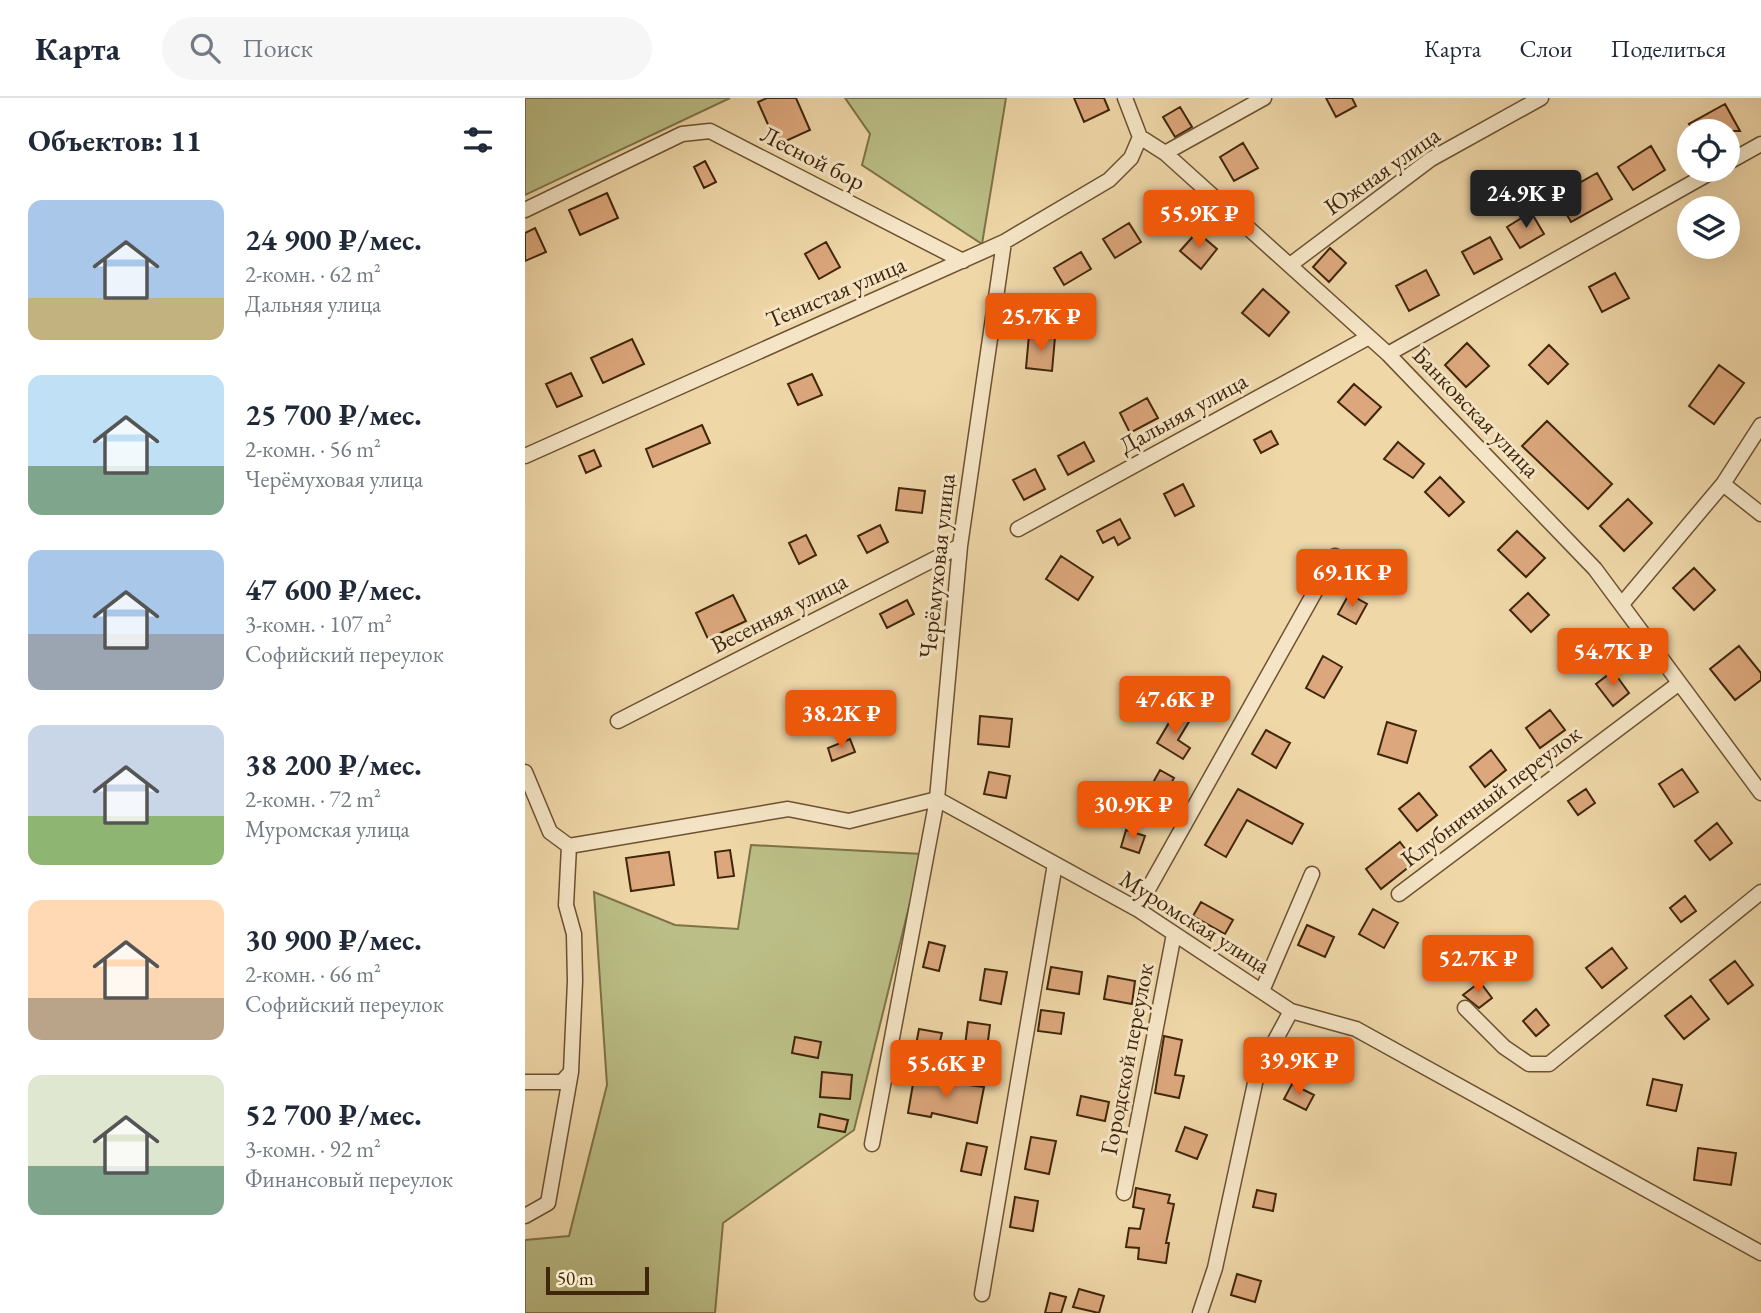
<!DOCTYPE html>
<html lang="ru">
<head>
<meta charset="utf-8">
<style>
	:root { --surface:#fff; --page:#f6f6f7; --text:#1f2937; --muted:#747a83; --line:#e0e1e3; --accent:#ea580c }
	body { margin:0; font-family:"EB Garamond",serif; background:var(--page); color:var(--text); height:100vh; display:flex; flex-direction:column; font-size:26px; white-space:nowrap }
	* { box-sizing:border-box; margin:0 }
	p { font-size:23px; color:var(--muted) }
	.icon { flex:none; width:38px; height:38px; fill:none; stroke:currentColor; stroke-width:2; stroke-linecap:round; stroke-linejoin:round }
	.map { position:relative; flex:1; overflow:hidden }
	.details { display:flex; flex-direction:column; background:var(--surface); width:525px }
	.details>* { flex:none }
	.tools { position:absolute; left:1152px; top:21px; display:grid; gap:14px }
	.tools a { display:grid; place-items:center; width:63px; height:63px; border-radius:50%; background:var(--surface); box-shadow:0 7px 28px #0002; font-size:35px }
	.scale { position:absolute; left:21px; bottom:18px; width:103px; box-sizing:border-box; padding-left:7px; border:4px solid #40260a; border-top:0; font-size:19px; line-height:24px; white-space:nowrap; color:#40260a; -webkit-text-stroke:5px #f5e5c6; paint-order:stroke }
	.price { position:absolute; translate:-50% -60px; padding:0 16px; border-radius:7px; background:var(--accent); color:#fff; font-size:23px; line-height:46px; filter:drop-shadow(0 2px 4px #0008) }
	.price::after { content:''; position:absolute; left:50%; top:42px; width:21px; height:16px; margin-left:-10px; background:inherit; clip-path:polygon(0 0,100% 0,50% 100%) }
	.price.on { background:#222; color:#fff }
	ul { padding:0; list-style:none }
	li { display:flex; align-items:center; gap:21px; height:175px; padding:0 28px }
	li span { display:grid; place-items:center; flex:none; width:196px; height:140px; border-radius:14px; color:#555 }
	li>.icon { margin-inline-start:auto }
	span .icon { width:84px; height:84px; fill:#fffc; stroke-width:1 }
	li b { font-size:30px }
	h2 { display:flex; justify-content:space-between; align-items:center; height:84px; padding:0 28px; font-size:30px }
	header { display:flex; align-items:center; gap:42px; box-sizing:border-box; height:98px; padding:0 35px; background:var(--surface); border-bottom:2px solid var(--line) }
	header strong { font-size:33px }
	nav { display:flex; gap:38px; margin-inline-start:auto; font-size:24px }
	.search { width:490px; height:63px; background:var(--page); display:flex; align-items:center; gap:18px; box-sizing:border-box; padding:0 24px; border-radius:38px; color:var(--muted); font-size:26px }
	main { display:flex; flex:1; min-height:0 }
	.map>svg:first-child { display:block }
</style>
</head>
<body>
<header>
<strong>Карта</strong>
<div class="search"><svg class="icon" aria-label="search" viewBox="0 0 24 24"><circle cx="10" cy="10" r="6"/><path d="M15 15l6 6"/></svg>Поиск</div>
<nav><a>Карта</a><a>Слои</a><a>Поделиться</a></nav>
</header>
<main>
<section class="details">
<h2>Объектов: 11<svg class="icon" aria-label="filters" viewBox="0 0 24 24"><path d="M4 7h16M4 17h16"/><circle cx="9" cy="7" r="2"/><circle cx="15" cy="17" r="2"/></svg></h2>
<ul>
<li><span style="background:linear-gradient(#a9c7e8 70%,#c2b280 0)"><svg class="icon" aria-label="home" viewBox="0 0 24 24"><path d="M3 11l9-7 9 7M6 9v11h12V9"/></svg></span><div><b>24 900 ₽/мес.</b><p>2-комн. · 62 m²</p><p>Дальняя улица</p></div></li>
<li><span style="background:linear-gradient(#bfe0f5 65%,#7fa58c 0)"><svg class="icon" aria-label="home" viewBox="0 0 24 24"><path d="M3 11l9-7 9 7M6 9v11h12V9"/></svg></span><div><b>25 700 ₽/мес.</b><p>2-комн. · 56 m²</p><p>Черёмуховая улица</p></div></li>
<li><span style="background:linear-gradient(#a9c7e8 60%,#9aa5b1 0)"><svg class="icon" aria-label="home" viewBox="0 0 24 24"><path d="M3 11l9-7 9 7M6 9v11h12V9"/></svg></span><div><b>47 600 ₽/мес.</b><p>3-комн. · 107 m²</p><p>Софийский переулок</p></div></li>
<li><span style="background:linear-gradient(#c9d6e8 65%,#8fb573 0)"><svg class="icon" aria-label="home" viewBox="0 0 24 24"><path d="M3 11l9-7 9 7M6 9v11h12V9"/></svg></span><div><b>38 200 ₽/мес.</b><p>2-комн. · 72 m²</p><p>Муромская улица</p></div></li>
<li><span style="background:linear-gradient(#ffd9b3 70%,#b9a48a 0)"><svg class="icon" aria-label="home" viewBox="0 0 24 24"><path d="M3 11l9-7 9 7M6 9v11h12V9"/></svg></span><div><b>30 900 ₽/мес.</b><p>2-комн. · 66 m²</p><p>Софийский переулок</p></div></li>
<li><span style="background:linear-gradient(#dfe7d0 65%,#7fa58c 0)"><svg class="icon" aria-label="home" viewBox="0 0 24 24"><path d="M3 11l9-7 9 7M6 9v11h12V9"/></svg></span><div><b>52 700 ₽/мес.</b><p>3-комн. · 92 m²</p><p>Финансовый переулок</p></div></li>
</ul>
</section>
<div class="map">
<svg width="1236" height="1215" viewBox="0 0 1236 1215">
	<rect width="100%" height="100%" fill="#efd7a8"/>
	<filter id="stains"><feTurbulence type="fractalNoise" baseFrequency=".00286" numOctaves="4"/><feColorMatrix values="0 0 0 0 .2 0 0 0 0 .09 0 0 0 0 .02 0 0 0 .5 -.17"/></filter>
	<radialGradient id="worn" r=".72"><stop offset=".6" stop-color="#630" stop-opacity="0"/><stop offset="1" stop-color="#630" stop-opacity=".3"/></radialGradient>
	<path fill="#bbbe86" stroke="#7e7248" stroke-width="2" d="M0 0H205L0 97Z
		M320 0H481L457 146 337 67 345 36Z
		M226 747 397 756 329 1032 198 1125 190 1215H0V1142L44 1138 82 987 69 794 150 827 213 831Z"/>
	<path fill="#dca77c" stroke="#40260a" stroke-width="2" d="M242 0H271L285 32 252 47 233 4Z
		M549 0H579L584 12 559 24Z
		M801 0H827L831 8 811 19Z
		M1200 6 1215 33H1168L1164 26Z
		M655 9 667 29 650 39 638 19Z
		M718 45 733 70 709 83 695 59Z
		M1126 48 1140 72 1108 92 1093 69Z
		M180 63 191 84 179 90 169 69Z
		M1072 75 1087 101 1046 124 1031 98Z
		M82 95 93 120 55 137 44 112Z
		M1006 114 1019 136 995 150 982 129Z
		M604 125 616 144 590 160 578 141Z
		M10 130 21 154 0 163V135Z
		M672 134 692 151 676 171 655 153Z
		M965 139 977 161 949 176 937 154Z
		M301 144 315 169 294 181 280 156Z
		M805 150 821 165 804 184 788 169Z
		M556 154 566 171 539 187 529 170Z
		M901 172 914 197 884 213 871 188Z
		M1090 175 1104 200 1077 214 1064 189Z
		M738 191 764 214 744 238 717 215Z
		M504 237 530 239 527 273 501 270Z
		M107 241 119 266 78 285 66 260Z
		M942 245 964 268 941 289 920 267Z
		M1024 247 1043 266 1023 286 1004 267Z
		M1194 267 1219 285 1189 326 1164 308Z
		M46 275 57 298 32 309 21 286Z
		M287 276 297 297 273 307 263 286Z
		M829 286 856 309 840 327 813 304Z
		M622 300 633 320 605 335 595 315Z
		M1022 323 1087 386 1063 411 997 348Z
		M177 327 185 345 128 369 121 351Z
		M746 333 753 346 736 355 729 342Z
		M559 344 569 363 543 377 533 358Z
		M873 344 899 366 888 380 859 361Z
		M69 352 76 368 61 375 54 358Z
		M510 371 520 391 499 402 488 382Z
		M915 379 939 404 924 418 900 394Z
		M658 386 669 408 650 418 639 396Z
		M374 390 400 393 397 415 371 412Z
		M1103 401 1127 425 1099 453 1075 428Z
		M595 421 605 440 593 447 589 439 578 445 572 433Z
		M355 427 363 444 342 455 333 438Z
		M992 433 1020 460 1001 479 973 452Z
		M281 437 291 457 274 466 264 445Z
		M536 458 568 479 553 502 521 481Z
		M1169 470 1190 492 1169 512 1148 490Z
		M1003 495 1024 517 1006 534 985 512Z
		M824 496 842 506 831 526 813 516Z
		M208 497 221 523 183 541 171 515Z
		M382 502 389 516 362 530 355 516Z
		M1214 548 1236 575V582L1210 602 1185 571Z
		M798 558 817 569 799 600 781 590Z
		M1088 573 1104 595 1088 608 1071 586Z
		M1025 612 1040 632 1015 650 1001 630Z
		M651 613 665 622 653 642 665 650 658 661 632 645Z
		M455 618 487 621 484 649 453 646Z
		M862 624 891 633 882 665 853 656Z
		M741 632 765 645 751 670 727 656Z
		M325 641 330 654 307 663 303 650Z
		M966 652 981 672 960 689 945 669Z
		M1157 671 1173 694 1149 709 1134 686Z
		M635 672 649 680 639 698 625 690Z
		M464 674 485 678 481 700 459 696Z
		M713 691 778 726 767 746 722 722 701 759 680 747Z
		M1061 691 1070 705 1053 717 1043 703Z
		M894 695 912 717 892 733 874 711Z
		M1192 725 1207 745 1185 762 1170 743Z
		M601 732 620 738 614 755 596 749Z
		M875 744 890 764 856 791 841 771Z
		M205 752 209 778 193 780 190 754Z
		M144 754 149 787 106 793 101 760Z
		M1160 798 1171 813 1156 824 1145 810Z
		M676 804 708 822 700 836 668 818Z
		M848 811 873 825 859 850 834 836Z
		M782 827 809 839 800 859 773 847Z
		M404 844 420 848 414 873 398 869Z
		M1087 850 1102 870 1077 890 1061 870Z
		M1210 863 1228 887 1203 906 1185 882Z
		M526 869 557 874 554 896 522 891Z
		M460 871 482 874 476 906 455 902Z
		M583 878 610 883 607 906 579 901Z
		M955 884 967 900 954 910 938 897Z
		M1166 898 1184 921 1159 941 1140 918Z
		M1011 911 1024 927 1011 938 998 923Z
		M516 912 539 915 536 936 513 933Z
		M443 924 465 927 460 966 438 963Z
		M394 931 417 935 412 956 390 952Z
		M639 938 657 942 650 977 659 978 654 1000 630 995Z
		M270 939 296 944 293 960 267 955Z
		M297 974 327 977 325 1001 295 999Z
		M389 980 459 989 452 1025 407 1015 406 1019 383 1015Z
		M1128 981 1157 987 1151 1013 1122 1007Z
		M767 986 789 997 781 1012 759 1001Z
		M556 998 584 1004 580 1023 552 1017Z
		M295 1016 323 1022 320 1034 293 1029Z
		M660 1029 682 1037 672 1061 651 1053Z
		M506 1039 531 1043 524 1076 500 1071Z
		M442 1045 462 1049 456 1077 436 1073Z
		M1173 1050 1211 1055 1206 1087 1169 1082Z
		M611 1090 645 1097 643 1105 649 1106 641 1145H644L641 1165 613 1161 614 1150 601 1149 604 1130 615 1131 619 1111 608 1109Z
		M732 1092 751 1096 748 1113 728 1109Z
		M490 1099 513 1103 508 1133 485 1129Z
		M712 1176 736 1183 730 1204 706 1197Z
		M554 1191 579 1198 574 1215 548 1209Z
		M525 1195 541 1199 536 1215H520Z"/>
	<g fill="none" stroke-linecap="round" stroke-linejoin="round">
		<defs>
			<path id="minor" d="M600 0 615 39 640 55 863 256 1070 471 1236 695
				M640 55 739 0
				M1202 65 1236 46
				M0 112 157 36 185 33 438 163
				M765 167 906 61 1016 0
				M863 256 1190 72
				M0 358 479 144 584 82 606 60 615 39
				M1198 386 1236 416
				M493 431 844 239
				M1097 506 1198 386 1236 327
				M93 623 435 448
				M0 674 25 734 44 748
				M44 748 263 711 324 723 412 701 612 811 766 913 831 931 1236 1155
				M874 796 1153 586
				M612 811 810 458
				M737 893 787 776
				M940 910 979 949 1004 966H1024L1236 794
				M0 984H37L46 974 50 883 49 836 41 807 44 748
				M347 1046 412 701 435 448 479 144
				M599 1095 649 836
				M0 1118 23 1105 46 974
				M457 1196 530 766
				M675 1215 690 1170 732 976 766 913"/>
		</defs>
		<use href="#minor" stroke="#6c5232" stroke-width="17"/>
		<use href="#minor" stroke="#f5e5c6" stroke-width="14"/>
	</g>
	<g text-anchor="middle" stroke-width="6" stroke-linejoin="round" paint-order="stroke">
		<g font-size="24" fill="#40260a" stroke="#f5e5c6">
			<text transform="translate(288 60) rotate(27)" y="8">Лесной бор</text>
			<text transform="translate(857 73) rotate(-35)" y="8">Южная улица</text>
			<text transform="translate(311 194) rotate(-23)" y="8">Тенистая улица</text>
			<text transform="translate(951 314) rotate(46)" y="8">Банковская улица</text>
			<text transform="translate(658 315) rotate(-29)" y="8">Дальняя улица</text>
			<text transform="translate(412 468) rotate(-84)" y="8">Черёмуховая улица</text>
			<text transform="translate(254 515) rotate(-27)" y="8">Весенняя улица</text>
			<text transform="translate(966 698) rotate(-37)" y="8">Клубничный переулок</text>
			<text transform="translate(670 824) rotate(32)" y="8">Муромская улица</text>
			<text transform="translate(602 961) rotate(-79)" y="8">Городской переулок</text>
		</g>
	</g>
	<rect width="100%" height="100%" filter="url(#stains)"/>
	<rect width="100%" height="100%" fill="url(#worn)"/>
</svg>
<div class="tools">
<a><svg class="icon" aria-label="locate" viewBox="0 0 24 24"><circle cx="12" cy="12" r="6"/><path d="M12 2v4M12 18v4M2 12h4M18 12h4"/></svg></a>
<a><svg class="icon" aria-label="layers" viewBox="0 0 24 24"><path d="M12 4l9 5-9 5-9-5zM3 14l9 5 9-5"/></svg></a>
</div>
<div class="scale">50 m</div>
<b class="price on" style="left:1001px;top:132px">24.9K ₽</b>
<b class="price" style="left:674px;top:152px">55.9K ₽</b>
<b class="price" style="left:516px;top:255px">25.7K ₽</b>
<b class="price" style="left:827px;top:511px">69.1K ₽</b>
<b class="price" style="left:1088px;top:590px">54.7K ₽</b>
<b class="price" style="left:650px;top:638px">47.6K ₽</b>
<b class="price" style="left:316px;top:652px">38.2K ₽</b>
<b class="price" style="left:608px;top:743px">30.9K ₽</b>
<b class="price" style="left:953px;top:897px">52.7K ₽</b>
<b class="price" style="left:774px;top:999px">39.9K ₽</b>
<b class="price" style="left:421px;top:1002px">55.6K ₽</b>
</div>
</main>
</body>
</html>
